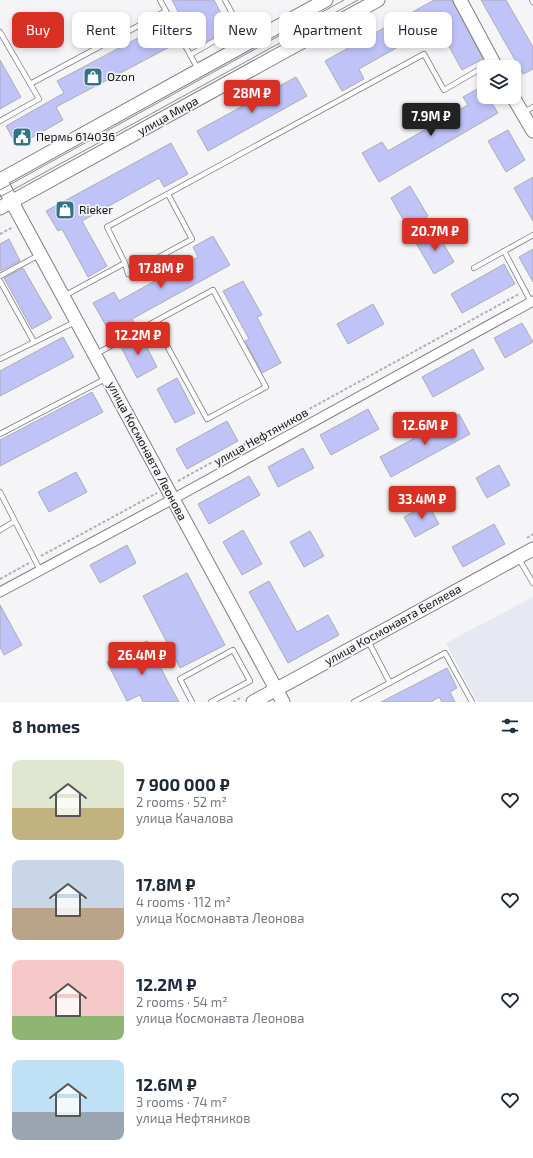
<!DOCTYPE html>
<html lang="en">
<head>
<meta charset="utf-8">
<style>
	:root { --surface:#fff; --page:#f6f6f7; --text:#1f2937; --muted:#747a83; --accent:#d93025 }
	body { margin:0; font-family:"Exo 2",sans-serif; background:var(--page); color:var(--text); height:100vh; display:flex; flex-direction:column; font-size:15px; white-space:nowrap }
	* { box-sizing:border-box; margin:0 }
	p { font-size:13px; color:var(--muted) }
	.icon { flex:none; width:22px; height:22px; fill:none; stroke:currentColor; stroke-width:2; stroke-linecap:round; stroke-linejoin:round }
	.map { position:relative; height:702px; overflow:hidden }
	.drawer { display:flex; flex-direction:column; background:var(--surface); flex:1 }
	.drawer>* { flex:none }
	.banner { position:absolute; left:12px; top:12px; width:509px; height:36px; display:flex; gap:8px }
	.fabs { position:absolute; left:477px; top:60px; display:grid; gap:8px }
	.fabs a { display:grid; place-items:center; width:44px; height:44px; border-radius:8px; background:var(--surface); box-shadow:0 2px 6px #0003; font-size:20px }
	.price { position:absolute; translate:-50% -34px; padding:0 9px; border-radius:4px; background:var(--accent); color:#fff; font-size:13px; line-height:26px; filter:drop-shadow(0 1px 2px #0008) }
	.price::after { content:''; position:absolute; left:50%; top:24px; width:12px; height:9px; margin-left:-6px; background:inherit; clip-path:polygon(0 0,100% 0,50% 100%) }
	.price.selected { background:#222; color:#fff }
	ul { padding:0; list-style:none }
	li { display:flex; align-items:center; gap:12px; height:100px; padding:0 12px }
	li span { display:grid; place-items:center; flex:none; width:112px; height:80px; border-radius:8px; color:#555 }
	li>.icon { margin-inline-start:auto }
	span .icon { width:48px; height:48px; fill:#fffc; stroke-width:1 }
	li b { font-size:17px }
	h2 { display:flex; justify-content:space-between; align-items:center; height:48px; padding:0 12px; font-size:17px }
	.tag { padding:0 14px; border-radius:8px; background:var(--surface); box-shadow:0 2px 6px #0003; font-size:14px; line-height:36px }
	.tag.selected { background:var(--accent); color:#fff }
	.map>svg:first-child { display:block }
</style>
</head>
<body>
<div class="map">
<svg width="533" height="702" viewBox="0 0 533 702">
	<rect width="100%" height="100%" fill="#f5f5f7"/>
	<path fill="#e6e9f2" d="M533 597V702H477L446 643Z"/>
	<path fill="#bfc3f7" stroke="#aeaeb0" d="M172 0H214L229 28 197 47 191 35 185 38 174 18 180 15Z
		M434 0H452L483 59 462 70 437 25 359 69 364 79 342 91 325 61Z
		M481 0H506L533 47V69L523 74Z
		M168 22 179 42 56 107 63 120 17 146 6 126 64 93 57 81Z
		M0 60 21 97 0 109Z
		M296 77 307 96 208 151 197 131Z
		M484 85V97H488L498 113 379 182 362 153 382 142 388 151 468 105 463 97Z
		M508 130 525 160 506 172 488 141Z
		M171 143 188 174 164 187 159 178 82 221 107 266 88 277 62 229 58 231 46 211Z
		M533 177V221L514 188Z
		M410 186 428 216 408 228 391 198Z
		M436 231 454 262 434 274 416 243Z
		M213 236 230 265 132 319 136 327 116 338 112 330 109 331 93 303 114 292 119 301 198 257 193 247Z
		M9 239 20 261 0 271V244Z
		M533 249V282L519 257Z
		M504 264 515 284 462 313 451 294Z
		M23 268 52 318 32 329 4 278Z
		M243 281 262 315 257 317 281 363 262 373 245 341 249 339 223 291Z
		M373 304 384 324 348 344 337 324Z
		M522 323 533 342 505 358 494 338Z
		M140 334 157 367 137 378 120 345Z
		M63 337 74 357 0 396V371Z
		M473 349 484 369 433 397 422 377Z
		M177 378 195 413 175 423 157 389Z
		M92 392 103 412 0 466V440Z
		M368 409 379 429 331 455 320 435Z
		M459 414 470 434 391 477 380 457Z
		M227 421 238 441 187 469 176 449Z
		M303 448 314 468 278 487 268 467Z
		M499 465 510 485 487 498 476 478Z
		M76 472 87 492 49 512 38 492Z
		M249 476 260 495 209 524 198 504Z
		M428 504 439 524 415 537 404 517Z
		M494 524 505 544 463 567 452 547Z
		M243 530 262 564 242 575 223 542Z
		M310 531 324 556 304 567 290 542Z
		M127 545 136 563 100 583 90 565Z
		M187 573 225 645 180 668 143 596Z
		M269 581 297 632 328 615 339 635 288 663 249 592Z
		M0 605 22 645 4 655 0 647Z
		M147 641 167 680 179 702H143L140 695 127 701 107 662Z
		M447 668 457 688 450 692 455 702H442L439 697 431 702H381Z"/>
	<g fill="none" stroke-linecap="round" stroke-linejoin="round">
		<defs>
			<path id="lane" d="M160 0 166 11
				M225 0 248 43
				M532 0 533 2
				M0 32 39 99 0 121
				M190 55 239 27
				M30 84 166 11 198 69
				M524 112 533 107
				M504 251 531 302
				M125 263 128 274 192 239 168 194
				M474 268 533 235
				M0 276 39 255
				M0 281 34 342
				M64 296 125 263 107 227 424 54 444 90 492 62
				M96 354 154 322 207 419 266 387 213 290 154 322
				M0 359 75 322
				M0 434 107 378
				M0 492 40 570
				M0 530 15 521
				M519 559 533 583
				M368 641 390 683
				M192 702 180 679 233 650 250 681 211 702
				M354 702 445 653 472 702"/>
			<path id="street" d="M0 592 173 499 533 301"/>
			<path id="secondary" d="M460 0 496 67
				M513 97 533 131
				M0 180 283 702
				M0 180 326 0
				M0 208 378 0
				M253 702 533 549"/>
		</defs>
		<use href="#lane" stroke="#7f7f81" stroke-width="6"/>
		<use href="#street" stroke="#7f7f81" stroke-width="11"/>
		<use href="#secondary" stroke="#7f7f81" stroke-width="15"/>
		<path stroke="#b0b0b1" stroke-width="2" stroke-dasharray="3 2" stroke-linecap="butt" d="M0 234 13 227
			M178 481 519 294
			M527 538 533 534
			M41 556 157 493
			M0 579 29 563
			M233 702 242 697"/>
		<use href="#lane" stroke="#fff" stroke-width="4.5"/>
		<use href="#street" stroke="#fff" stroke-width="9"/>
		<use href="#secondary" stroke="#fff" stroke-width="13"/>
		<path stroke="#8b8b8c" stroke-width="1" d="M0 190 344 0
			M0 197 358 0"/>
	</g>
	<defs>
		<symbol id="shop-square" viewBox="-11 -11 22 22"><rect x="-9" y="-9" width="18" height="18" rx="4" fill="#317585" stroke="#f5f5f7"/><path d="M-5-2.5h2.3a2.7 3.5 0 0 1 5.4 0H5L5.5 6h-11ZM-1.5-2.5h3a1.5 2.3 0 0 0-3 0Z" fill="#fff"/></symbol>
		<symbol id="civic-square" viewBox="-11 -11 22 22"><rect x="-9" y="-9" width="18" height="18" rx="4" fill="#317585" stroke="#f5f5f7"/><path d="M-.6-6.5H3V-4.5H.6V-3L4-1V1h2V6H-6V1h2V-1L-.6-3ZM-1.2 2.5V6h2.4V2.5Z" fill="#fff"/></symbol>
	</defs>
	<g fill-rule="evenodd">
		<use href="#shop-square" x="82" y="66" width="22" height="22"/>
		<use href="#civic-square" x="11" y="126" width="22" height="22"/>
		<use href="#shop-square" x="54" y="199" width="22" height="22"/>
	</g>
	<g text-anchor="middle" stroke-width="3.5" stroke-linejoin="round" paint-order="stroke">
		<g font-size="12" fill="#131313" stroke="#f5f5f7" text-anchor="start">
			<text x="107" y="81">Ozon</text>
			<text x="36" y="141">Пермь 614036</text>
			<text x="79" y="214">Rieker</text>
		</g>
		<g font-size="12" fill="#131313" stroke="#f5f5f7">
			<text transform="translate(168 116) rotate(-29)" y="4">улица Мира</text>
			<text transform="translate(261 437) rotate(-29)" y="4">улица Нефтяников</text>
			<text transform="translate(147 451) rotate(62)" y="4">улица Космонавта Леонова</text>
			<text transform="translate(393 625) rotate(-29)" y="4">улица Космонавта Беляева</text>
		</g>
	</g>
</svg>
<div class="fabs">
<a><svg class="icon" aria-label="layers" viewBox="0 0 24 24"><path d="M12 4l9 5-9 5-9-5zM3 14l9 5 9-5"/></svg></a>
</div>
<b class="price" style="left:252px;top:114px">28M ₽</b>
<b class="price selected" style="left:431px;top:137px">7.9M ₽</b>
<b class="price" style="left:435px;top:252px">20.7M ₽</b>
<b class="price" style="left:161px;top:289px">17.8M ₽</b>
<b class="price" style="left:138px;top:356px">12.2M ₽</b>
<b class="price" style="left:425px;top:446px">12.6M ₽</b>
<b class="price" style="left:422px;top:520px">33.4M ₽</b>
<b class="price" style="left:142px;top:676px">26.4M ₽</b>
<div class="banner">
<a class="tag selected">Buy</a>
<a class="tag">Rent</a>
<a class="tag">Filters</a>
<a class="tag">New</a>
<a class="tag">Apartment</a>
<a class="tag">House</a>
</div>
</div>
<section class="drawer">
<h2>8 homes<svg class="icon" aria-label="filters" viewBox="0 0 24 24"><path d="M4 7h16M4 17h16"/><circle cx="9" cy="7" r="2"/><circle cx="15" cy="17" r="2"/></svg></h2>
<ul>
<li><span style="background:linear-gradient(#dfe7d0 60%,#c2b280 0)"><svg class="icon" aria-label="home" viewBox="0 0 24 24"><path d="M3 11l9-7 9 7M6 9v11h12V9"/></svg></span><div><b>7 900 000 ₽</b><p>2 rooms · 52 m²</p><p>улица Качалова</p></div><svg class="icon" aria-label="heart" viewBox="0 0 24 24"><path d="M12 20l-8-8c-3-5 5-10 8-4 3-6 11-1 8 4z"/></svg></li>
<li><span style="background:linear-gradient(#c9d6e8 60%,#b9a48a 0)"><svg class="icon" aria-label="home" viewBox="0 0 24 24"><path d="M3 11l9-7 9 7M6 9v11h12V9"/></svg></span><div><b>17.8M ₽</b><p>4 rooms · 112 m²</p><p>улица Космонавта Леонова</p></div><svg class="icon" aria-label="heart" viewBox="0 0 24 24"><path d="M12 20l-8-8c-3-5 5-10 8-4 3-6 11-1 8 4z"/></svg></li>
<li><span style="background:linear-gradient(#f6c9c9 70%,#8fb573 0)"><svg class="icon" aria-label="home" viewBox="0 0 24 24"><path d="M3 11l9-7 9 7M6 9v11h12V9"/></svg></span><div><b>12.2M ₽</b><p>2 rooms · 54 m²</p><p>улица Космонавта Леонова</p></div><svg class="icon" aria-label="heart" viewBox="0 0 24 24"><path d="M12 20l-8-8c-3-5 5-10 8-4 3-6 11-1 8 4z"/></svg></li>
<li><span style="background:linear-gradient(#bfe0f5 65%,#9aa5b1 0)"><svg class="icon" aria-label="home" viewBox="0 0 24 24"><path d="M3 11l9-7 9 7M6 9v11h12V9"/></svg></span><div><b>12.6M ₽</b><p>3 rooms · 74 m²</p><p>улица Нефтяников</p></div><svg class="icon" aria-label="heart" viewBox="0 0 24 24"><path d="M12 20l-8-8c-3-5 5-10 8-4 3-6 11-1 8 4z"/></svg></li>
</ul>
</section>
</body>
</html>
